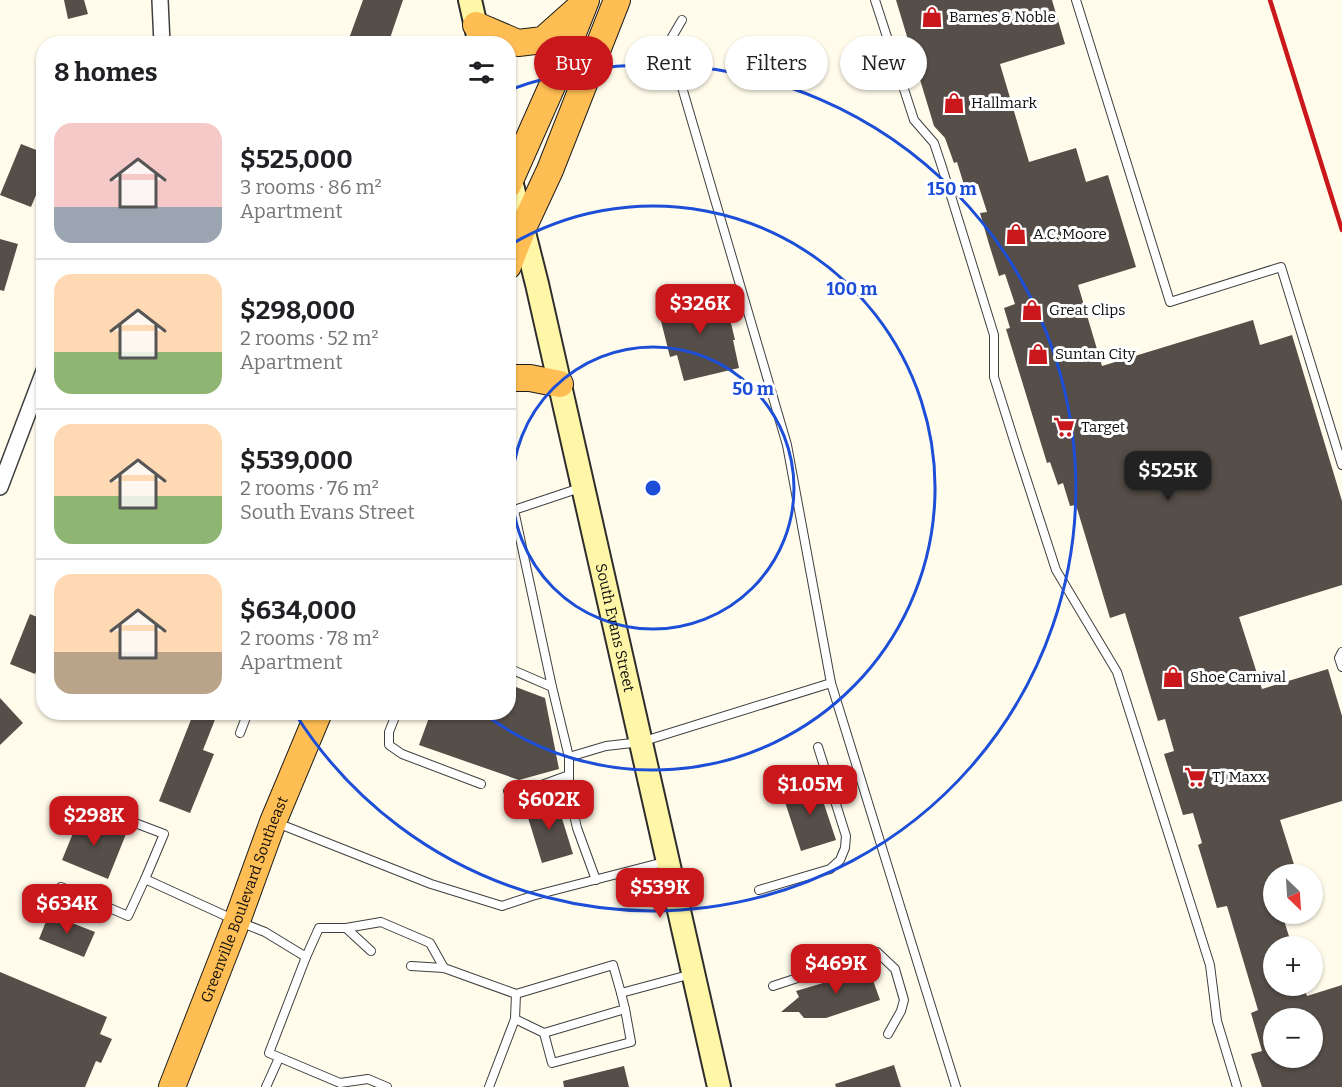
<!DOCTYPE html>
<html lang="en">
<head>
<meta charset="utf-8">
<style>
	:root { --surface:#fff; --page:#f6f6f6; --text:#202124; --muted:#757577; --line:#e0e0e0; --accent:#c9171b }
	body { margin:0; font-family:Bitter,serif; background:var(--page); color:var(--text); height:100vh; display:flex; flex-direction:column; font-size:22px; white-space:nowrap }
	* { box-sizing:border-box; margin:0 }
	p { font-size:20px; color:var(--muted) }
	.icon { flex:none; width:33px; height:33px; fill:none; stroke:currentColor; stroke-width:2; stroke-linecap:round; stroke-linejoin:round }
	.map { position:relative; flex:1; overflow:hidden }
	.details { position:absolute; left:36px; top:36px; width:480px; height:684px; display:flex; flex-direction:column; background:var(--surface); border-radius:24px; box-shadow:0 2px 4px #0004 }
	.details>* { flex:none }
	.hud { position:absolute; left:534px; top:36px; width:570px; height:54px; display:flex; gap:12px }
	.needle { width:39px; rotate:155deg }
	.buttons { position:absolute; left:1263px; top:864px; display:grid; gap:12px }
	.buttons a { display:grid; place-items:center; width:60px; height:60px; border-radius:50%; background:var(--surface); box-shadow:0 2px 4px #0004; font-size:30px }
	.price { position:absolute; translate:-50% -51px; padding:0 14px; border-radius:12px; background:var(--accent); color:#fff; font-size:20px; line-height:39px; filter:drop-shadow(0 2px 3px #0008) }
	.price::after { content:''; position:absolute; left:50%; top:36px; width:18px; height:14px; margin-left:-9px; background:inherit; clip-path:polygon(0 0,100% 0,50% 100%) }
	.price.on { background:#222; color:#fff }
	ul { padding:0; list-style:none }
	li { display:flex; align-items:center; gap:18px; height:150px; padding:0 18px }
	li+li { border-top:2px solid var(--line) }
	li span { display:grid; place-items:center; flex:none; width:168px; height:120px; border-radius:18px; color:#555 }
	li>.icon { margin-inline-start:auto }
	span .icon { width:72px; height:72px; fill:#fffc; stroke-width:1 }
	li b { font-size:26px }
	h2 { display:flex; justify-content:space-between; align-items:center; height:72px; padding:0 18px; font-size:26px }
	.tag { padding:0 21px; border-radius:27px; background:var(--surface); box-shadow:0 2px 4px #0004; font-size:21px; line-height:54px }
	.tag.on { background:var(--accent); color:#fff }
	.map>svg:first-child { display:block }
	.building { fill:#564e48; fill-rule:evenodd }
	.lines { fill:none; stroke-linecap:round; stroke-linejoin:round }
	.service-casing { stroke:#3f3f3f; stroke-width:10 }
	.minor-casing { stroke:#3f3f3f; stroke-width:18 }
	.secondary-casing { stroke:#2e2e2e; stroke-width:26 }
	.trunk-casing { stroke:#1d1d1d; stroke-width:28 }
	.service { stroke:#fff; stroke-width:8 }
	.minor { stroke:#fff; stroke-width:15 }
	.secondary { stroke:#fff7a7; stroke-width:22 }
	.trunk { stroke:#ffbe53; stroke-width:26 }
	.rail { stroke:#c9171b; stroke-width:4.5 }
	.ring { fill:none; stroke:#1d4ed8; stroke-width:3 }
	.labels { text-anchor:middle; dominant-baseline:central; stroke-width:6; stroke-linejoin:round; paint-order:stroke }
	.poi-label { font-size:15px; fill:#0c0c0c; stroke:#fff; text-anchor:start }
	.street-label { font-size:15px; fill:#0c0c0c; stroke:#fff }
	.centre { fill:#1d4ed8; stroke:#fff; stroke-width:3 }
	.ring-label { font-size:18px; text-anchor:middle; font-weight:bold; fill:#1d4ed8; stroke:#fff; stroke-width:6; stroke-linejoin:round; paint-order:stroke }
</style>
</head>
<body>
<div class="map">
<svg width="1342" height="1087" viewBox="0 0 1342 1087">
	<rect width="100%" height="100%" fill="#fffcec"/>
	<!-- building -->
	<g class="building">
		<polygon points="64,0 84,0 88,14 68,19"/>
		<polygon points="363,0 403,0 388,44 347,44"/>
		<path d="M896,0h156l13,44 -65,20 29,98 47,-14 10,34 22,-7 28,92 -58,18 24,81 151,-46 7,25 32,-10 50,166v84l-103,32 23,72 66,-20 14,47v85l-62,19 17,54h-23v40h8l10,32h-18v40h29l4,10 35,-11v102h-80l-11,-33 11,-3 -11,-38 7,-3 -31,-104 -10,2 -19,-63 4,-2 -9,-30 -10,2 -19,-61 10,-3 -9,-32 -7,2 -33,-108 -15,5 -34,-113 -6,1 -7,-23 -5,2 -8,-23 -3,1 -41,-134 4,-1 -6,-20 11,-4 -10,-30 -6,2 -10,-32 -9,-31 7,-1 -9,-28 -13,4 -8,-26 -3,1 -9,-25 -11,-12zM1274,1018h38v40h-38z"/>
		<polygon points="21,144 44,153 44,176 31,207 0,195"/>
		<polygon points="0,239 18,244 4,291 0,290"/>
		<polygon points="696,291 698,300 724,294 735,340 733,340 739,368 684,381 677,355 670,357 658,309 678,304 676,296"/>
		<polygon points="30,614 44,620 44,655 35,674 10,664"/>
		<polygon points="508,684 545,698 559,769 519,780 419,745 431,712 508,712"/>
		<polygon points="0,698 23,723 0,745"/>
		<polygon points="194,712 218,712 203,750 214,754 190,813 159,801"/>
		<polygon points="816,780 836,840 801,851 785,802 793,800 789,789"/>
		<polygon points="556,799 573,854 542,863 525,808"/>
		<polygon points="80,816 126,834 108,879 62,860"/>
		<polygon points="49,914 95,932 84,957 39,939"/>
		<polygon points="868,966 880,1000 826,1018 804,1018 799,1012 781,1012 799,997 796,991 823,983 822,980"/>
		<polygon points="0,972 107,1017 100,1034 112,1039 101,1063 96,1061 85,1087 0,1087"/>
		<polygon points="894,1065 901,1087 836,1087 835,1084"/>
		<polygon points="624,1066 629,1087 564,1087 563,1081"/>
	</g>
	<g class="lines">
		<defs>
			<g id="service">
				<polyline points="875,0 914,120 934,143 942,167 994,335 994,377 1017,450 1056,570 1117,672 1210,965 1217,1021 1237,1087"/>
				<polyline points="1076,0 1170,302 1281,267 1342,465"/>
				<polyline points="682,20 672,37 674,60 787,445 831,683 956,1087"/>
				<polyline points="1342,652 1339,658 1342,667"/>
				<polyline points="508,668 552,687"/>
				<polyline points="397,712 389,732 389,745 402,754 481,784"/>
				<polyline points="240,733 248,712"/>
				<polyline points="569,757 552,687 514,510 580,488"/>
				<polyline points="508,791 539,786 569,775"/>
				<polyline points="114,815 164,834 145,879"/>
				<polyline points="277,823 431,884 502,906 532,896 664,862"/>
				<polyline points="596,880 577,828 569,793 569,757 606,746 641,742 831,683"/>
				<polyline points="61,887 128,916 145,879 237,921 265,932 306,957 269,1053 340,1083 368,1079 387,1087"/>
				<polyline points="759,890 830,869 840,860 845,848 846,836 818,747"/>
				<polyline points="346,928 381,922 430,943 444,968"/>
				<polyline points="306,957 319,928 346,928 371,951"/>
				<polyline points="411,966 444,968 516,994 515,1019 489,1087"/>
				<polyline points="773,986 877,952 895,969 904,1000 901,1011 888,1034"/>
				<polyline points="516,994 613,965 621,993"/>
				<polyline points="515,1019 544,1033 625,1009 621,993 692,974"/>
				<polyline points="544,1033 552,1063 631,1042 625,1009"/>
				<polyline points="266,1087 279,1058"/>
			</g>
			<g id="minor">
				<polyline points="160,0 162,44"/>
				<polyline points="0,487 44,371"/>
			</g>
			<g id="secondary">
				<polyline points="470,0 480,44"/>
				<path id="s1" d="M508,169l29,115 182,803"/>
			</g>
			<g id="trunk">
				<polyline points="476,25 518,43 543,40 580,7"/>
				<polyline points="508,185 552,86 586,0"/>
				<polyline points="508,266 523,228 550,170 617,0"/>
				<polyline points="508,378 530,378 560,384"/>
				<path id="s2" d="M172,1087l65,-166 36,-99 46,-110"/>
			</g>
		</defs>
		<!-- service casing -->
		<use href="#service" class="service-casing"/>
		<!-- minor casing -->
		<use href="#minor" class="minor-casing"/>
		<!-- secondary casing -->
		<use href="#secondary" class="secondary-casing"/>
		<!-- trunk casing -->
		<use href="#trunk" class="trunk-casing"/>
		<!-- service -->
		<use href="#service" class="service"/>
		<!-- minor -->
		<use href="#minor" class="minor"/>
		<!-- secondary -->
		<use href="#secondary" class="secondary"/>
		<!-- trunk -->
		<use href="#trunk" class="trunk"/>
		<!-- rail -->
		<polyline class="rail" points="1270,0 1342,230"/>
	</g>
	<!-- distance rings -->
	<g class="ring">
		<circle cx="653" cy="488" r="141"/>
		<path d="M510 245A282 282 0 1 1 483 713"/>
		<path d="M512 89A423 423 0 1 1 296 715"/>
	</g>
	<!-- icons -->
	<defs>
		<symbol id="shop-bare" viewBox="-9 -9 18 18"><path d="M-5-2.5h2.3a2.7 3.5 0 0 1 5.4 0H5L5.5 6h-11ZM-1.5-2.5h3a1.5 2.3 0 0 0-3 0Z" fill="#c9171b" stroke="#fff" stroke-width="2.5" paint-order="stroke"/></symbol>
		<symbol id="supermarket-bare" viewBox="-9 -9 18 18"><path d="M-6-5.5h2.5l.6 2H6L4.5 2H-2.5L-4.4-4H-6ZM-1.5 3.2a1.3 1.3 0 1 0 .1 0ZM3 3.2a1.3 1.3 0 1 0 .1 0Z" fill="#c9171b" stroke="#fff" stroke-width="2.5" paint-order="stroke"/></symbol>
	</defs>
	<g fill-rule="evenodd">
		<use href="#shop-bare" x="917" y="2" width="30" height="30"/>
		<use href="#shop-bare" x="939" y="88" width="30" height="30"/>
		<use href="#shop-bare" x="1001" y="219" width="30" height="30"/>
		<use href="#shop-bare" x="1017" y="295" width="30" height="30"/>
		<use href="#shop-bare" x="1023" y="339" width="30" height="30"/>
		<use href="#supermarket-bare" x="1049" y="412" width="30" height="30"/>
		<use href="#shop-bare" x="1158" y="662" width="30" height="30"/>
		<use href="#supermarket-bare" x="1180" y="762" width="30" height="30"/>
	</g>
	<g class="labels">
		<!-- poi labels -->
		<g class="poi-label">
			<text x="949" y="17">Barnes &amp; Noble</text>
			<text x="971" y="103">Hallmark</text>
			<text x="1033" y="234">A.C. Moore</text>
			<text x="1049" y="310">Great Clips</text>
			<text x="1055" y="354">Suntan City</text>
			<text x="1081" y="427">Target</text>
			<text x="1190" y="677">Shoe Carnival</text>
			<text x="1212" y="777">TJ Maxx</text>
		</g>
		<!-- street labels -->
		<g class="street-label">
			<text stroke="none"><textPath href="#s1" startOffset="471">South Evans Street</textPath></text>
			<text stroke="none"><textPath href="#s2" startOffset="201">Greenville Boulevard Southeast</textPath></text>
		</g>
	</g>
	<circle cx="653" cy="488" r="9" class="centre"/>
	<g class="ring-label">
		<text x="952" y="195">150 m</text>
		<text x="852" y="295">100 m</text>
		<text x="753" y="395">50 m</text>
	</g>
</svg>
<div class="buttons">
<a><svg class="needle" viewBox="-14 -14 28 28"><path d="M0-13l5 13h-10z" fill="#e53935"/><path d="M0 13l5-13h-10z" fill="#757577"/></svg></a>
<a>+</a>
<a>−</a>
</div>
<b class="price" style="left:700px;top:335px">$326K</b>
<b class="price on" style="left:1168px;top:502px">$525K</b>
<b class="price" style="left:810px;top:816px">$1.05M</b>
<b class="price" style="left:549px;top:831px">$602K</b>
<b class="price" style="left:94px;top:847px">$298K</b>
<b class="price" style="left:660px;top:919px">$539K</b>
<b class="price" style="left:67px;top:935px">$634K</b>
<b class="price" style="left:836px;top:995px">$469K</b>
<div class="hud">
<a class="tag on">Buy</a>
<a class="tag">Rent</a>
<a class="tag">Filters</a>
<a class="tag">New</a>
</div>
<section class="details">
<h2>8 homes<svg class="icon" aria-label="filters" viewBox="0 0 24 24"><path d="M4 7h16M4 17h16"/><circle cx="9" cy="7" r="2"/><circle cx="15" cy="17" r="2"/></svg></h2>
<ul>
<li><span style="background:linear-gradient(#f6c9c9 70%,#9aa5b1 0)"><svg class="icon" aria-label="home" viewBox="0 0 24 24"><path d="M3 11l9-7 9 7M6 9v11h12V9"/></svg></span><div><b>$525,000</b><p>3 rooms · 86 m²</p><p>Apartment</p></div></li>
<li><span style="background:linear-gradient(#ffd9b3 65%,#8fb573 0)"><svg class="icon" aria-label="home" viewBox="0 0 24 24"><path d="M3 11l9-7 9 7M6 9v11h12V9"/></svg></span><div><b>$298,000</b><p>2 rooms · 52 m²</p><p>Apartment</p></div></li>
<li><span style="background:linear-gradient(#ffd9b3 60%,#8fb573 0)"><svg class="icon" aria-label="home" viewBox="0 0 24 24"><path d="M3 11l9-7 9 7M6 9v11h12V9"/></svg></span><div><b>$539,000</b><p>2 rooms · 76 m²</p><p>South Evans Street</p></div></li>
<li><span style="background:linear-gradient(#ffd9b3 65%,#b9a48a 0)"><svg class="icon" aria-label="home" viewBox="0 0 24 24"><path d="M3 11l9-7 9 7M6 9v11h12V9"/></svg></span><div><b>$634,000</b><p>2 rooms · 78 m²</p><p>Apartment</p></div></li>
</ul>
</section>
</div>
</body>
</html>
